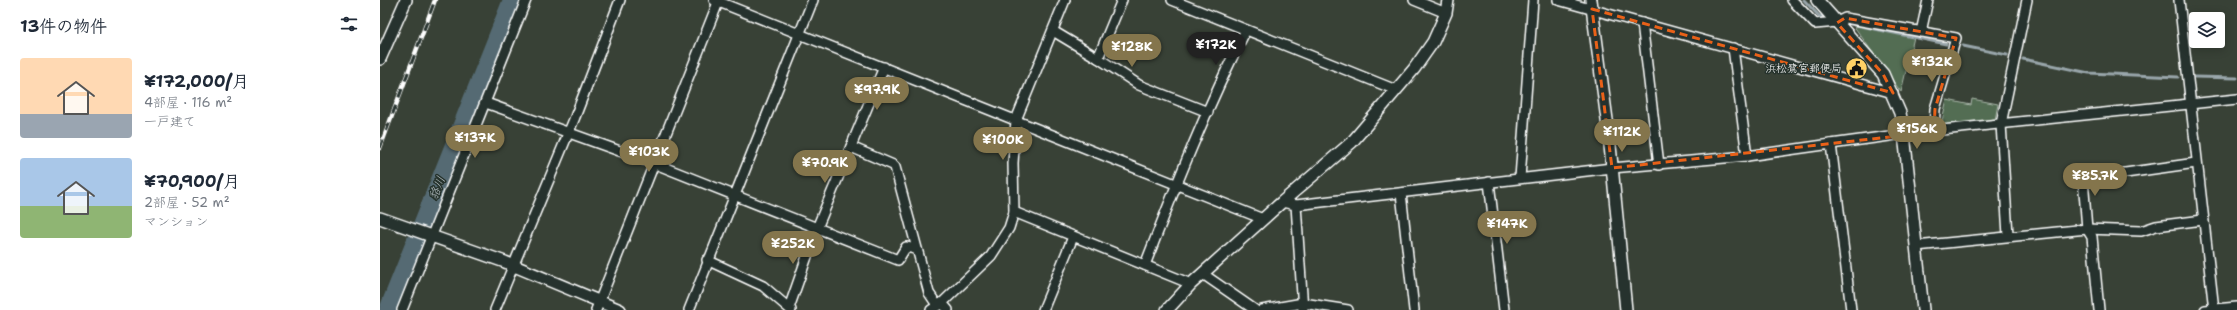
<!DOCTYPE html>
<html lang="ja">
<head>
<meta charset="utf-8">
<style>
	:root { --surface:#fff; --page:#f6f6f7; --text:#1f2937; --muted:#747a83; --accent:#84754c }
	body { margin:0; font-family:"Shantell Sans","Klee One",sans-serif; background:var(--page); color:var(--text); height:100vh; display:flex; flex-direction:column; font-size:15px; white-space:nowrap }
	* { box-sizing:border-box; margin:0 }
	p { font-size:13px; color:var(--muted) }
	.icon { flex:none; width:22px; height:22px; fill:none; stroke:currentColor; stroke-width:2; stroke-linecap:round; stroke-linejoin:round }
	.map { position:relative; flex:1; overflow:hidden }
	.drawer { display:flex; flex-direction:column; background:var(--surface); width:380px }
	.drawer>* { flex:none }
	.controls { position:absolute; left:1809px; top:12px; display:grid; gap:8px }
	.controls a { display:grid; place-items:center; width:36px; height:36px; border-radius:4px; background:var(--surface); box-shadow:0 2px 10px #0003; font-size:20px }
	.price { position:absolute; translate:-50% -34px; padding:0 9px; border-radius:14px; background:var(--accent); color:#fff; font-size:13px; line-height:26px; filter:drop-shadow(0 1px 2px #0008) }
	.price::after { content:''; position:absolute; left:50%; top:24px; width:12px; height:9px; margin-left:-6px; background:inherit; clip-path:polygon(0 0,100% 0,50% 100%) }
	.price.selected { background:#222; color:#fff }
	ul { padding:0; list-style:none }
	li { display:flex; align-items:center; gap:12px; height:100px; padding:0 20px }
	li span { display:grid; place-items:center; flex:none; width:112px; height:80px; border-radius:4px; color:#555 }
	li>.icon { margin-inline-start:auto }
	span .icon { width:48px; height:48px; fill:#fffc; stroke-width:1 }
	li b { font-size:17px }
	h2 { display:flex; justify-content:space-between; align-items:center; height:48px; padding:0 20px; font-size:17px }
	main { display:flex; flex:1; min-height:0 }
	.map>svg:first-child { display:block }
	.green { fill:#536d53; stroke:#a9b6a9 }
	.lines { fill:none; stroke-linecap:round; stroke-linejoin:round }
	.stream { stroke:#99a6ab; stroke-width:3 }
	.river { stroke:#556b73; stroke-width:18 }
	.minor-casing { stroke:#fff; stroke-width:12 }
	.tertiary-casing { stroke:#fff; stroke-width:14 }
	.minor { stroke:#26332d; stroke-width:9 }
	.tertiary { stroke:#26332d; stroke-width:11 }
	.rail-casing { stroke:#fff; stroke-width:4.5 }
	.rail { stroke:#26332d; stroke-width:3; stroke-dasharray:9; stroke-linecap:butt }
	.marked { fill:none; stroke:#e96118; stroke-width:3; stroke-dasharray:8 5; stroke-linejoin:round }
	.labels { text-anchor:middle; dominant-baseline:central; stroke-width:3; stroke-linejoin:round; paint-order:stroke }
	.poi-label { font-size:11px; fill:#fff; stroke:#26332d; text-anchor:end }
	.water-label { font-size:12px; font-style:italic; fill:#b2bcc0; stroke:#26332d }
</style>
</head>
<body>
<main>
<section class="drawer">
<h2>13件の物件<svg class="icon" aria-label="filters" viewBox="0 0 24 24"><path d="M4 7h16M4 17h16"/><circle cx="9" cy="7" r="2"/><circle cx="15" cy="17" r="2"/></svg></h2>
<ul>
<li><span style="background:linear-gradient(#ffd9b3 70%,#9aa5b1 0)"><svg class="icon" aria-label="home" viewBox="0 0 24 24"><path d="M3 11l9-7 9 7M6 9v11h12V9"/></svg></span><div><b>¥172,000/月</b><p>4部屋 · 116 m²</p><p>一戸建て</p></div></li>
<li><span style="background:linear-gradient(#a9c7e8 60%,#8fb573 0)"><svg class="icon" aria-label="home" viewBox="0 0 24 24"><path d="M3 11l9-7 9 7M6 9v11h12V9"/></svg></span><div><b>¥70,900/月</b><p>2部屋 · 52 m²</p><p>マンション</p></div></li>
</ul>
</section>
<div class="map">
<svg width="1857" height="310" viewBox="0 0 1857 310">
	<rect width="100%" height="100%" fill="#384136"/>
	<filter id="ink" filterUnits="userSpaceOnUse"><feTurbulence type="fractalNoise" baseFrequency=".025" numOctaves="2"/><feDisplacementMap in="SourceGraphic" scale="8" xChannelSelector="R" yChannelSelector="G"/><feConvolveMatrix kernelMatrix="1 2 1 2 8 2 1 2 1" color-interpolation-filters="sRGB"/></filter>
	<g filter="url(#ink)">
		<!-- green -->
		<g class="green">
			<polygon points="1473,25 1534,37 1521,92"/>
			<polygon points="1592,99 1618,104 1615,120 1561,125 1567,100 1591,105"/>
		</g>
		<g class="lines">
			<!-- stream -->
			<g class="stream">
				<polyline points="1424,0 1439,16 1447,18"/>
				<polyline points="1462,22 1566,44"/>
				<polyline points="1583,46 1627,55"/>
				<polyline points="1643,59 1709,73 1798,77"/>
				<polyline points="1815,77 1857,78"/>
			</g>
			<!-- river -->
			<polyline class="river" points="8,310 132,0"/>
			<defs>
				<g id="minor">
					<polyline points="334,0 883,219"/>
					<polyline points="792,0 1016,90"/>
					<polyline points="1034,0 1066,13"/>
					<polyline points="1178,0 1513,93"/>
					<polyline points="1412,0 1435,24 1457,22 1465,18 1576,38 1555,109 1554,132"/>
					<polyline points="1799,0 1834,310"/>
					<polyline points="1262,23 1279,165"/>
					<polyline points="673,31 718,58 759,85 828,112"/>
					<polyline points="1541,32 1548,0"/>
					<polyline points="1353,48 1367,156"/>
					<polyline points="718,58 742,0"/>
					<polyline points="106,103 273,163 518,260 526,247 536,249"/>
					<polyline points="1451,144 1524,134 1857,99"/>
					<polyline points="471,147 513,165 515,167 549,293 557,305"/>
					<polyline points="1140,178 1153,0"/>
					<polyline points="1109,182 1124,310"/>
					<polyline points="1021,193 1034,310"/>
					<polyline points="902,202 916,205 1232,168 1367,156 1451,144 1471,310"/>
					<polyline points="916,205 923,310"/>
					<polyline points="634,212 811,284"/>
					<polyline points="1628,235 1621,124 1647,0"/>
					<polyline points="1536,246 1707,229 1761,231 1776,226 1823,220"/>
					<polyline points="327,260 383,286 411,310"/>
					<path d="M765,265c31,-80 62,-159 101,-235"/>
					<polyline points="823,274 875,310"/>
					<polyline points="562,303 568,310"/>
					<polyline points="409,308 437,228 504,67"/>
					<polyline points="22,310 146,0"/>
					<polyline points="115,310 195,117 240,0"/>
					<polyline points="216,310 339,0"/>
					<polyline points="309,310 433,0"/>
					<polyline points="551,310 562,303 611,256 629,228 634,212 633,163 636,120 685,0"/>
					<polyline points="663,310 693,237"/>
					<polyline points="882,310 923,303 968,310"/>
					<polyline points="1719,310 1712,237 1707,229 1703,179 1816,163"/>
					<polyline points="1825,310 1857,307"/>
				</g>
				<g id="tertiary">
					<polyline points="1211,0 1229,135 1246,310"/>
					<polyline points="1437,0 1503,74 1520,113 1524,134 1543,310"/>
					<polyline points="0,59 26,0"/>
					<polyline points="0,218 125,262 240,310"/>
					<polyline points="787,310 811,284 902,202 972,142 1034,69 1053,42 1066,13 1068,0"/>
				</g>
			</defs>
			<!-- minor casing -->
			<use href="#minor" class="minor-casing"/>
			<!-- tertiary casing -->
			<use href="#tertiary" class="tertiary-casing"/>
			<!-- minor -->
			<use href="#minor" class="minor"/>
			<!-- tertiary -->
			<use href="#tertiary" class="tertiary"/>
			<defs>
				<polyline id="rail" points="0,148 55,0"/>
			</defs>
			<!-- rail casing -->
			<use href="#rail" class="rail-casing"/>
			<!-- rail -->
			<use href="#rail" class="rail"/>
		</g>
	</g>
	<!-- marked area -->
	<path class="marked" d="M1212,9l301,84 -10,-19 -46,-51 8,-5 111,20 -21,71 -1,23 -322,36z"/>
	<!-- icons -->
	<defs>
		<symbol id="civic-disc" viewBox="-11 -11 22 22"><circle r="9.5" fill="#ffd166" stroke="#26332d"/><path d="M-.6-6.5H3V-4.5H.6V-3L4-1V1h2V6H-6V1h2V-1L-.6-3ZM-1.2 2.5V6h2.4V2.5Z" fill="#111"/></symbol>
	</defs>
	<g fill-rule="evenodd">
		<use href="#civic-disc" x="1464" y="56" width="25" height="25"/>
	</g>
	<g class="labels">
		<!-- poi labels -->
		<g class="poi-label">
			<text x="1462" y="68">浜松鷺宮郵便局</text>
		</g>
		<!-- water labels -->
		<g class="water-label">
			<text transform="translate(57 188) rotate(-68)">貉川</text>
		</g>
	</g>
</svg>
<div class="controls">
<a><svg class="icon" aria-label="layers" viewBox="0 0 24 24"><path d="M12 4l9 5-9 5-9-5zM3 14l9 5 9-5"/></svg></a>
</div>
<b class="price selected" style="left:836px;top:66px">¥172K</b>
<b class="price" style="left:752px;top:68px">¥128K</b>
<b class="price" style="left:1552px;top:83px">¥132K</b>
<b class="price" style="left:497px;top:111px">¥97.9K</b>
<b class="price" style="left:1537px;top:150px">¥156K</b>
<b class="price" style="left:1242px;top:153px">¥112K</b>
<b class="price" style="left:95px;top:159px">¥137K</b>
<b class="price" style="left:623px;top:161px">¥100K</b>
<b class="price" style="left:269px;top:173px">¥103K</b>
<b class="price" style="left:445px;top:184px">¥70.9K</b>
<b class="price" style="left:1715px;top:197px">¥85.7K</b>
<b class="price" style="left:1127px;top:245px">¥147K</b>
<b class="price" style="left:413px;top:265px">¥252K</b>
</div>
</main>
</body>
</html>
